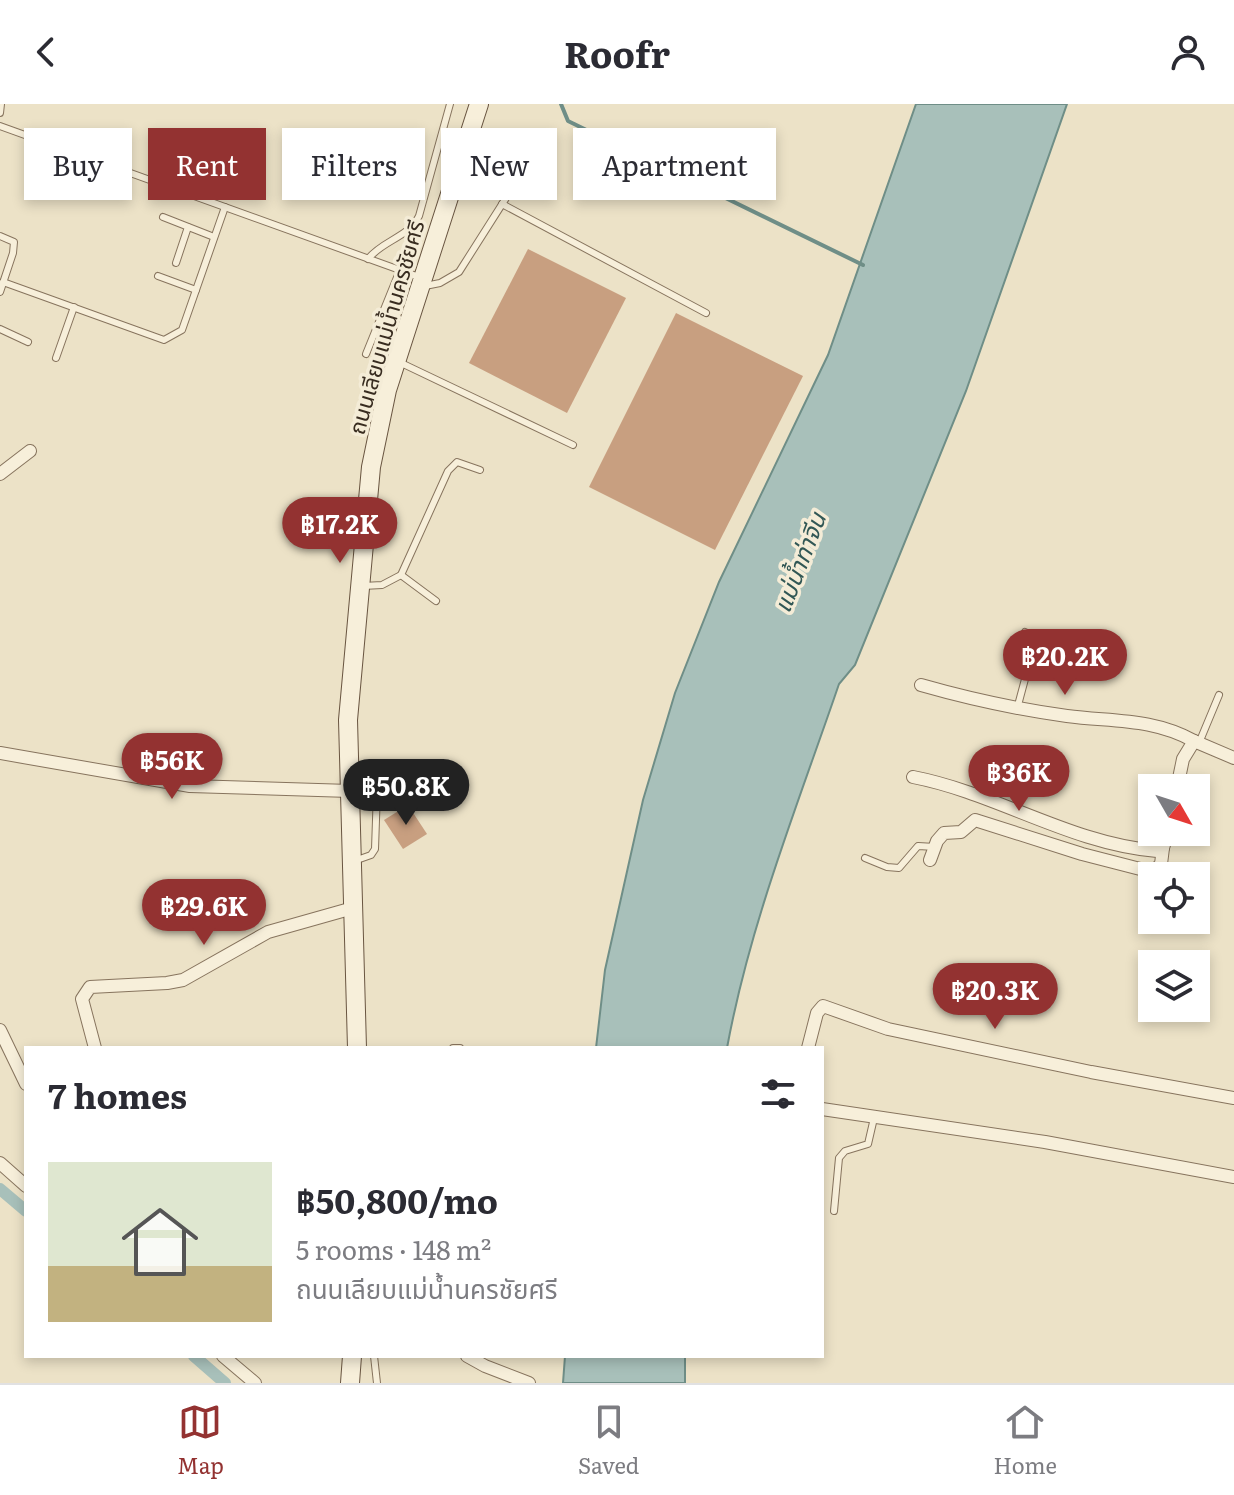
<!DOCTYPE html>
<html lang="en">
<head>
<meta charset="utf-8">
<style>
	:root { --surface:#fff; --page:#f2f2f3; --text:#2b2b33; --muted:#7c7c81; --line:#e1e1e2; --accent:#933231 }
	body { margin:0; font-family:Literata,"Noto Sans Thai",serif; background:var(--page); color:var(--text); height:100vh; display:flex; flex-direction:column; font-size:30px; white-space:nowrap }
	* { box-sizing:border-box; margin:0 }
	p { font-size:26px; color:var(--muted) }
	.icon { flex:none; width:44px; height:44px; fill:none; stroke:currentColor; stroke-width:2; stroke-linecap:round; stroke-linejoin:round }
	.map { position:relative; flex:1; overflow:hidden }
	.drawer { position:absolute; left:24px; top:942px; width:800px; height:312px; display:flex; flex-direction:column; background:var(--surface); border-radius:0px; box-shadow:0 4px 12px #0003 }
	.drawer>* { flex:none }
	.top-card { position:absolute; left:24px; top:24px; width:800px; height:72px; display:flex; gap:16px }
	.needle { width:52px; rotate:129deg }
	.buttons { position:absolute; left:1138px; top:670px; display:grid; gap:16px }
	.buttons a { display:grid; place-items:center; width:72px; height:72px; border-radius:0px; background:var(--surface); box-shadow:0 4px 12px #0003; font-size:40px }
	.price { position:absolute; translate:-50% -68px; padding:0 18px; border-radius:28px; background:var(--accent); color:#fff; font-size:26px; line-height:52px; filter:drop-shadow(0 2px 4px #0008) }
	.price::after { content:''; position:absolute; left:50%; top:48px; width:24px; height:18px; margin-left:-12px; background:inherit; clip-path:polygon(0 0,100% 0,50% 100%) }
	.price.selected { background:#222; color:#fff }
	ul { padding:0; list-style:none }
	li { display:flex; align-items:center; gap:24px; height:200px; padding:0 24px }
	li+li { border-top:2px solid var(--line) }
	li span { display:grid; place-items:center; flex:none; width:224px; height:160px; border-radius:0px; color:#555 }
	li>.icon { margin-inline-start:auto }
	span .icon { width:96px; height:96px; fill:#fffc; stroke-width:1 }
	li b { font-size:34px }
	h2 { display:flex; justify-content:space-between; align-items:center; height:96px; padding:0 24px; font-size:34px }
	.chip { padding:0 28px; border-radius:0px; background:var(--surface); box-shadow:0 4px 12px #0003; font-size:28px; line-height:72px }
	.chip.selected { background:var(--accent); color:#fff }
	header { display:flex; justify-content:space-between; align-items:center; height:104px; padding:0 24px; background:var(--surface); font-size:36px; font-weight:700 }
	.dock { display:flex; justify-content:space-around; align-items:center; height:112px; border-top:2px solid var(--line); background:var(--surface); font-size:22px; color:var(--muted) }
	.dock a { display:grid; justify-items:center; gap:4px }
	.dock .selected { color:var(--accent) }
	.map>svg:first-child { display:block }
	.water { fill:#a8c0ba; stroke:#6f8e87; stroke-width:2 }
	.lines { fill:none; stroke-linecap:round; stroke-linejoin:round }
	.stream { stroke:#6f8e87; stroke-width:4 }
	.canal { stroke:#a8c0ba; stroke-width:12 }
	.building { fill:#c89f80 }
	.lane-casing { stroke:#87745e; stroke-width:8 }
	.street-casing { stroke:#87745e; stroke-width:14 }
	.secondary-casing { stroke:#695541; stroke-width:20 }
	.lane { stroke:#f7efda; stroke-width:6 }
	.street { stroke:#f7efda; stroke-width:12 }
	.secondary { stroke:#f7efda; stroke-width:18 }
	.labels { text-anchor:middle; dominant-baseline:central; stroke-width:7; stroke-linejoin:round; paint-order:stroke }
	.street-label { font-size:22px; fill:#382c20; stroke:#f4ecd7 }
	.water-label { font-size:24px; font-style:italic; fill:#315755; stroke:#f4ecd7 }
</style>
</head>
<body>
<header><svg class="icon" aria-label="back" viewBox="0 0 24 24"><path d="M15 5l-7 7 7 7"/></svg>Roofr<svg class="icon" aria-label="person" viewBox="0 0 24 24"><circle cx="12" cy="8" r="4"/><path d="M4 21q1-7 8-7t8 7"/></svg></header>
<div class="map">
<svg width="1234" height="1279" viewBox="0 0 1234 1279">
	<rect width="100%" height="100%" fill="#ece2c7"/>
	<!-- water -->
	<g class="water">
		<path d="M916,0h151l-101,287 -111,274 -16,19c-41,120 -89,239 -112,364h-131l9,-78 38,-170 32,-107 44,-111 109,-227z"/>
		<polygon points="565,1252 685,1252 685,1279 563,1279"/>
	</g>
	<g class="lines">
		<!-- stream -->
		<polyline class="stream" points="561,0 568,17 863,161"/>
		<!-- canal -->
		<g class="canal">
			<polyline points="0,1085 26,1107"/>
			<polyline points="194,1252 225,1279"/>
		</g>
	</g>
	<!-- building -->
	<g class="building">
		<polygon points="528,145 626,194 567,309 469,259"/>
		<polygon points="676,209 803,272 715,446 589,383"/>
		<polygon points="408,701 427,730 403,745 384,716"/>
	</g>
	<g class="lines">
		<defs>
			<g id="lane">
				<polyline points="0,9 1,0"/>
				<polyline points="0,22 422,174"/>
				<polyline points="502,100 706,209"/>
				<polyline points="163,113 214,133"/>
				<polyline points="0,132 14,138 13,149 0,188"/>
				<path d="M368,155c15,-19 40,-21 51,-43l31,-112"/>
				<polyline points="176,159 188,123"/>
				<polyline points="158,172 196,186"/>
				<polyline points="3,178 164,236 182,226 225,103"/>
				<polyline points="425,182 440,179 459,168 546,31"/>
				<polyline points="0,225 28,238"/>
				<polyline points="366,250 400,166"/>
				<polyline points="56,254 74,203"/>
				<polyline points="399,258 573,341"/>
				<polyline points="363,482 382,481 401,471"/>
				<polyline points="436,497 401,471 448,367 457,358 480,366"/>
				<polyline points="1017,605 1036,534 1025,528"/>
				<polyline points="1199,639 1219,591"/>
				<polyline points="353,680 374,680 377,686 375,745 371,751 354,757"/>
				<polyline points="865,754 887,763 899,764 918,742 935,743"/>
				<polyline points="453,944 460,944"/>
				<polyline points="834,1107 839,1054 845,1047 868,1040 874,1014"/>
				<polyline points="374,1252 377,1279"/>
			</g>
			<g id="street">
				<polyline points="0,370 30,347"/>
				<path d="M921,581c49,14 95,24 146,31 46,6 85,2 127,25"/>
				<polyline points="0,649 190,682 350,687"/>
				<path d="M913,673c83,16 158,67 244,74l6,-3 5,-16"/>
				<polyline points="1177,684 1183,655 1194,637 1234,654"/>
				<polyline points="930,756 937,737 944,729 961,728 975,716 1082,750 1148,767 1156,765 1161,760 1163,744"/>
				<polyline points="0,926 26,980"/>
				<polyline points="95,944 82,895 90,883 167,879 183,876 268,828 353,804"/>
				<polyline points="808,944 817,909 823,902 888,925 1091,968 1234,994"/>
				<polyline points="822,1005 1045,1038 1234,1073"/>
				<polyline points="0,1059 26,1082"/>
				<polyline points="223,1252 255,1279"/>
				<polyline points="467,1252 485,1262 529,1279"/>
			</g>
			<g id="secondary">
				<polyline points="357,944 348,616 371,363 387,286 479,0"/>
				<polyline points="350,1279 352,1252"/>
			</g>
		</defs>
		<!-- lane casing -->
		<use href="#lane" class="lane-casing"/>
		<!-- street casing -->
		<use href="#street" class="street-casing"/>
		<!-- secondary casing -->
		<use href="#secondary" class="secondary-casing"/>
		<!-- lane -->
		<use href="#lane" class="lane"/>
		<!-- street -->
		<use href="#street" class="street"/>
		<!-- secondary -->
		<use href="#secondary" class="secondary"/>
	</g>
	<g class="labels">
		<!-- street labels -->
		<g class="street-label">
			<text transform="translate(385 223) rotate(-74)">ถนนเลียบแม่น้ำนครชัยศรี</text>
		</g>
		<!-- water labels -->
		<g class="water-label">
			<text transform="translate(798 458) rotate(-69)">แม่น้ำท่าจีน</text>
		</g>
	</g>
</svg>
<div class="buttons">
<a><svg class="needle" viewBox="-14 -14 28 28"><path d="M0-13l5 13h-10z" fill="#e53935"/><path d="M0 13l5-13h-10z" fill="#7c7c81"/></svg></a>
<a><svg class="icon" aria-label="locate" viewBox="0 0 24 24"><circle cx="12" cy="12" r="6"/><path d="M12 2v4M12 18v4M2 12h4M18 12h4"/></svg></a>
<a><svg class="icon" aria-label="layers" viewBox="0 0 24 24"><path d="M12 4l9 5-9 5-9-5zM3 14l9 5 9-5"/></svg></a>
</div>
<b class="price" style="left:340px;top:461px">฿17.2K</b>
<b class="price" style="left:1065px;top:593px">฿20.2K</b>
<b class="price" style="left:172px;top:697px">฿56K</b>
<b class="price" style="left:1019px;top:709px">฿36K</b>
<b class="price selected" style="left:406px;top:723px">฿50.8K</b>
<b class="price" style="left:204px;top:843px">฿29.6K</b>
<b class="price" style="left:995px;top:927px">฿20.3K</b>
<div class="top-card">
<a class="chip">Buy</a>
<a class="chip selected">Rent</a>
<a class="chip">Filters</a>
<a class="chip">New</a>
<a class="chip">Apartment</a>
</div>
<section class="drawer">
<h2>7 homes<svg class="icon" aria-label="filters" viewBox="0 0 24 24"><path d="M4 7h16M4 17h16"/><circle cx="9" cy="7" r="2"/><circle cx="15" cy="17" r="2"/></svg></h2>
<ul>
<li><span style="background:linear-gradient(#dfe7d0 65%,#c2b280 0)"><svg class="icon" aria-label="home" viewBox="0 0 24 24"><path d="M3 11l9-7 9 7M6 9v11h12V9"/></svg></span><div><b>฿50,800/mo</b><p>5 rooms · 148 m²</p><p>ถนนเลียบแม่น้ำนครชัยศรี</p></div></li>
</ul>
</section>
</div>
<nav class="dock">
<a class="selected"><svg class="icon" aria-label="map" viewBox="0 0 24 24"><path d="M3 6l6-2 6 2 6-2v14l-6 2-6-2-6 2zM9 4v14M15 6v14"/></svg>Map</a>
<a><svg class="icon" aria-label="saved" viewBox="0 0 24 24"><path d="M7 4h10v16l-5-4-5 4z"/></svg>Saved</a>
<a><svg class="icon" aria-label="home" viewBox="0 0 24 24"><path d="M3 11l9-7 9 7M6 9v11h12V9"/></svg>Home</a>
</nav>
</body>
</html>
